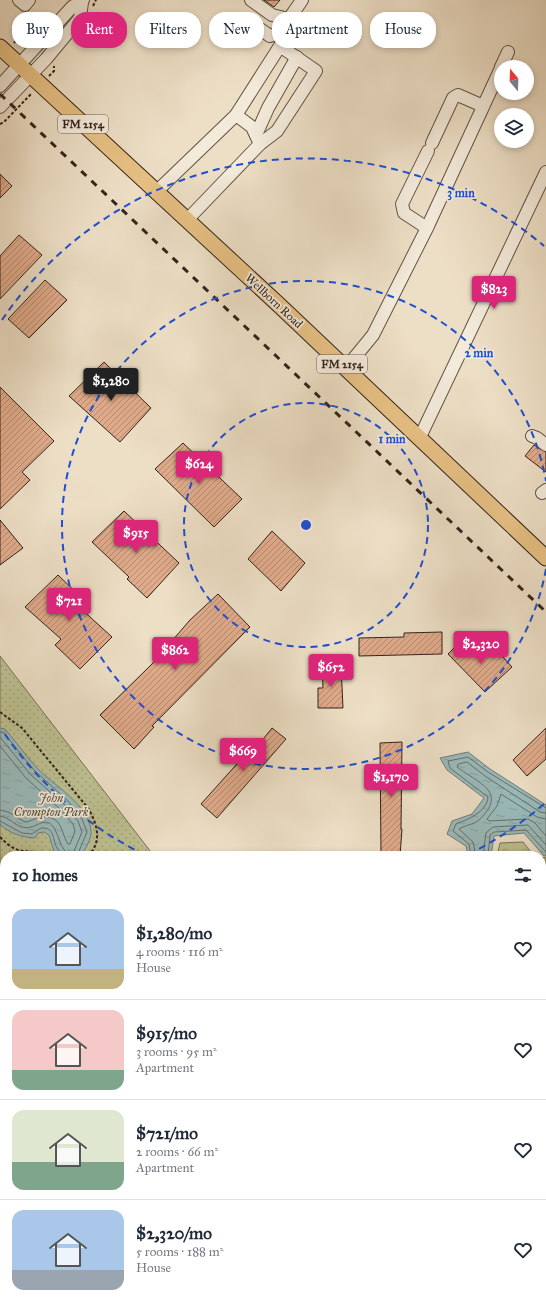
<!DOCTYPE html>
<html lang="en">
<head>
<meta charset="utf-8">
<style>
	:root { --surface:#fff; --page:#f6f6f7; --text:#1f2937; --muted:#747a83; --line:#e0e1e3; --accent:#db2777 }
	body { margin:0; font-family:"IM FELL Great Primer",serif; background:var(--page); color:var(--text); height:100vh; display:flex; flex-direction:column; font-size:15px; white-space:nowrap }
	* { box-sizing:border-box; margin:0 }
	p { font-size:13px; color:var(--muted) }
	.icon { flex:none; width:22px; height:22px; fill:none; stroke:currentColor; stroke-width:2; stroke-linecap:round; stroke-linejoin:round }
	.map { position:relative; flex:1; overflow:hidden }
	.panel { position:absolute; left:0px; top:851px; width:546px; height:456px; display:flex; flex-direction:column; background:var(--surface); border-radius:16px 16px 0 0; box-shadow:0 2px 6px #0003 }
	.panel>* { flex:none }
	.hud { position:absolute; left:12px; top:12px; width:522px; height:36px; display:flex; gap:8px }
	.needle { width:26px; rotate:341deg }
	.tools { position:absolute; left:494px; top:60px; display:grid; gap:8px }
	.tools a { display:grid; place-items:center; width:40px; height:40px; border-radius:50%; background:var(--surface); box-shadow:0 2px 6px #0003; font-size:20px }
	.price { position:absolute; translate:-50% -34px; padding:0 9px; border-radius:4px; background:var(--accent); color:#fff; font-size:13px; line-height:26px; filter:drop-shadow(0 1px 2px #0008) }
	.price::after { content:''; position:absolute; left:50%; top:24px; width:12px; height:9px; margin-left:-6px; background:inherit; clip-path:polygon(0 0,100% 0,50% 100%) }
	.price.selected { background:#222; color:#fff }
	ul { padding:0; list-style:none }
	li { display:flex; align-items:center; gap:12px; height:100px; padding:0 12px }
	li+li { border-top:1px solid var(--line) }
	li span { display:grid; place-items:center; flex:none; width:112px; height:80px; border-radius:12px; color:#555 }
	li>.icon { margin-inline-start:auto }
	span .icon { width:48px; height:48px; fill:#fffc; stroke-width:1 }
	li b { font-size:17px }
	h2 { display:flex; justify-content:space-between; align-items:center; height:48px; padding:0 12px; font-size:17px }
	.chip { padding:0 14px; border-radius:16px; background:var(--surface); box-shadow:0 2px 6px #0003; font-size:14px; line-height:36px }
	.chip.selected { background:var(--accent); color:#fff }
	.map>svg:first-child { display:block }
	.green { fill:url(#green-dots); stroke:#787256 }
	.forest { fill:url(#forest-crowns); stroke:#787256 }
	.water { fill:url(#water-ripples); stroke:#707e7b }
	.lines { fill:none; stroke-linecap:round; stroke-linejoin:round }
	.shore { stroke:#666f6b; stroke-width:1 }
	.building { fill:url(#building-hatch); stroke:#32231b }
	.minor-casing { stroke:#615246; stroke-width:14 }
	.major-casing { stroke:#32231b; stroke-width:17 }
	.path { stroke:#32231b; stroke-width:2; stroke-dasharray:3 2; stroke-linecap:butt }
	.minor { stroke:#f3eada; stroke-width:12 }
	.major { stroke:#e6c083; stroke-width:15 }
	.rail { stroke:#32231b; stroke-width:3; stroke-dasharray:7 7; stroke-linecap:butt }
	.ring { fill:none; stroke:#1d4ed8; stroke-width:2; stroke-dasharray:7 5 }
	.labels { text-anchor:middle; dominant-baseline:central; stroke-width:3.5; stroke-linejoin:round; paint-order:stroke }
	.shield { fill:#f3eada; stroke:#6c5f54; stroke-width:1 }
	.shield-label { font-size:11px; font-weight:bold; fill:#32231b }
	.street-label { font-size:12px; fill:#32231b; stroke:#f3eada }
	.park-label { font-size:12px; font-style:italic; fill:#554a38; stroke:#f3eada }
	.centre { fill:#1d4ed8; stroke:#f3eada; stroke-width:2 }
	.ring-label { font-size:12px; text-anchor:middle; font-weight:bold; fill:#1d4ed8; stroke:#f3eada; stroke-width:3.5; stroke-linejoin:round; paint-order:stroke }
</style>
</head>
<body>
<div class="map">
<svg width="546" height="1307" viewBox="0 0 546 1307">
	<defs>
		<pattern id="green-dots" width="8" height="8" patternUnits="userSpaceOnUse"><rect width="8" height="8" fill="#bdc091"/><path d="M2 2h.1M6 6h.1" fill="none" stroke="#a3a57c" stroke-width="1.8" stroke-linecap="round"/></pattern>
		<pattern id="forest-crowns" width="20" height="18" patternUnits="userSpaceOnUse"><rect width="20" height="18" fill="#bdc091"/><path d="M2 6a3 3 0 1 1 6 0M12 15a3 3 0 1 1 6 0" fill="none" stroke="#a3a57c"/></pattern>
		<pattern id="water-ripples" width="26" height="14" patternUnits="userSpaceOnUse"><rect width="26" height="14" fill="#9abbbb"/><path d="M2 4q2-2 4 0t4 0M15 11q2-2 4 0t4 0" fill="none" stroke="#85a0a0"/></pattern>
		<pattern id="building-hatch" width="6" height="6" patternUnits="userSpaceOnUse"><rect width="6" height="6" fill="#e0ab8b"/><path d="M-1 1l2-2M0 6l6-6M5 7l2-2" fill="none" stroke="#b68b71"/></pattern>
	</defs>
	<rect width="100%" height="100%" fill="#eddfc6"/>
	<filter id="stains"><feTurbulence type="fractalNoise" baseFrequency=".005" numOctaves="4"/><feColorMatrix values="0 0 0 0 .2 0 0 0 0 .09 0 0 0 0 .02 0 0 0 .5 -.17"/></filter>
	<radialGradient id="worn" r=".72"><stop offset=".6" stop-color="#630" stop-opacity="0"/><stop offset="1" stop-color="#630" stop-opacity=".3"/></radialGradient>
	<!-- green -->
	<polygon class="green" points="0,656 154,856 5,856 5,911 0,909"/>
	<!-- forest -->
	<g class="forest">
		<polygon points="523,842 534,856 497,856 500,843"/>
		<polygon points="546,857 546,972 541,967 541,858"/>
	</g>
	<!-- water -->
	<g class="water">
		<path d="M0,728l5,1c11,13 21,27 32,39 17,18 50,35 54,62 1,9 -6,19 -10,26h-22l-5,-5 -5,-16 -5,-3 -6,1 -3,5c-13,-1 -25,-4 -35,-14z"/>
		<polygon points="468,752 490,769 546,805 546,855 544,856 524,833 494,836 491,856 468,856 466,846 447,834 452,821 472,814 484,798 447,770 440,758"/>
	</g>
	<g class="lines">
		<!-- shore -->
		<g class="shore">
			<polyline points="0,732 4,733 34,770 69,802 82,819 87,832 77,856"/>
			<polyline points="0,737 30,774 65,805 78,821 82,832 72,856"/>
			<path d="M0,746l26,32 35,32 12,14 2,7 -5,13h-2c-8,-13 -5,-29 -28,-27 -5,1 -10,5 -15,5l-17,-10 -8,-2"/>
			<path d="M0,816c9,1 14,9 22,11 17,5 26,-22 38,15 2,6 6,8 6,14"/>
			<polyline points="546,819 537,817 501,794 497,806 487,819 489,821 528,819 535,823 546,836"/>
			<path d="M0,821l22,12 10,1 9,-6c14,-1 11,11 16,20 2,3 4,4 4,8"/>
			<path d="M471,856l-2,-12 -16,-13 3,-7c11,-4 31,-12 32,-27l-38,-29 -2,-7 20,-4 20,15 58,36"/>
			<path d="M476,856l-3,-14 -14,-13c6,-4 14,-4 20,-9 29,-28 1,-36 -22,-53l1,-3 9,-2 18,14 55,36 6,1"/>
			<polyline points="483,856 486,833 493,827 528,825 546,845"/>
			<polyline points="488,856 490,835 494,832 526,830 546,852"/>
		</g>
	</g>
	<!-- building -->
	<g class="building">
		<polygon points="264,0 280,0 274,7"/>
		<polygon points="0,174 12,186 0,198"/>
		<polygon points="19,235 42,255 0,299 0,256"/>
		<polygon points="45,280 67,300 29,338 8,319"/>
		<polygon points="104,362 151,408 120,442 69,396"/>
		<polygon points="0,387 54,441 22,472 30,480 0,509"/>
		<polygon points="183,443 242,499 214,527 155,469"/>
		<polygon points="534,445 546,452 546,472 525,456"/>
		<polygon points="124,511 179,563 147,598 127,579 129,577 92,542"/>
		<polygon points="0,520 23,548 0,565"/>
		<polygon points="272,531 305,563 281,591 248,559"/>
		<polygon points="58,575 84,600 78,606 112,637 80,669 55,645 61,639 25,607"/>
		<polygon points="218,594 250,627 152,726 154,727 134,749 100,715 152,664 190,620"/>
		<polygon points="442,632 442,654 359,656 359,638 404,637 404,633"/>
		<polygon points="463,639 481,657 493,646 512,667 485,692 448,654"/>
		<polygon points="341,665 343,708 318,708 318,688 323,688 322,666"/>
		<polygon points="272,728 286,739 217,818 201,804 244,756 241,754 255,739 260,743"/>
		<polygon points="546,728 546,759 527,776 513,760"/>
		<polygon points="402,742 401,829 402,829 400,856 381,856 380,743"/>
	</g>
	<g class="lines">
		<defs>
			<g id="minor">
				<polyline points="19,0 25,5 29,0"/>
				<polyline points="251,0 272,15 289,19"/>
				<polyline points="260,29 270,36 280,32 302,0"/>
				<polyline points="501,67 508,52"/>
				<polyline points="0,86 72,7 83,0"/>
				<polyline points="0,107 46,59 80,18 82,2"/>
				<polyline points="236,115 280,46 316,71 277,131 260,144"/>
				<polyline points="256,135 268,108 297,57"/>
				<polyline points="432,143 453,98 458,95 483,106"/>
				<polyline points="156,192 236,115 252,127 260,144 187,220"/>
				<polyline points="427,228 404,213 402,204 428,151"/>
				<polyline points="346,368 373,335 427,228 501,68"/>
				<polyline points="532,436 537,438 546,445"/>
				<polyline points="420,437 546,172"/>
				<polyline points="542,493 546,490"/>
				<polyline points="0,924 5,926"/>
				<polyline points="412,1302 416,1307"/>
				<polyline points="452,1302 456,1307"/>
				<polyline points="539,1302 542,1307"/>
			</g>
			<polyline id="major" points="0,47 279,305 546,558"/>
		</defs>
		<!-- minor casing -->
		<use href="#minor" class="minor-casing"/>
		<!-- major casing -->
		<use href="#major" class="major-casing"/>
		<!-- path -->
		<g class="path">
			<polyline points="93,6 96,0"/>
			<polyline points="14,43 18,38 27,40"/>
			<polyline points="49,76 54,71 54,66"/>
			<polyline points="0,124 4,122 32,93"/>
			<path d="M0,712l22,16 66,80c7,12 13,27 6,40 -1,3 -4,5 -6,8"/>
			<path d="M0,837c21,22 25,9 49,19"/>
			<polyline points="34,856 40,853"/>
			<polyline points="4,896 5,895"/>
			<polyline points="541,1062 546,1058"/>
		</g>
		<!-- minor -->
		<use href="#minor" class="minor"/>
		<!-- major -->
		<use href="#major" class="major"/>
		<!-- rail -->
		<polyline class="rail" points="0,94 546,612"/>
	</g>
	<!-- distance rings -->
	<g class="ring">
		<circle cx="306" cy="525" r="122"/>
		<path d="M546 569A244 244 0 1 1 546 481"/>
		<path d="M544 804A367 367 0 0 1 467 855M145 855A367 367 0 0 1 2 730M2 320A367 367 0 0 1 544 246"/>
	</g>
	<g class="labels">
		<!-- shield labels -->
		<g class="shield">
			<rect x="58" y="115" width="50" height="18" rx="3"/>
			<rect x="317" y="355" width="50" height="18" rx="3"/>
		</g>
		<g class="shield-label">
			<text x="83" y="124">FM 2154</text>
			<text x="342" y="364">FM 2154</text>
		</g>
		<!-- street labels -->
		<g class="street-label">
			<text transform="translate(274 301) rotate(43)">Wellborn Road</text>
		</g>
		<!-- park labels -->
		<g class="park-label">
			<text x="51" y="798">John<tspan x="51" dy="14">Crompton Park</tspan></text>
		</g>
	</g>
	<circle cx="306" cy="525" r="6" class="centre"/>
	<g class="ring-label">
		<text x="461" y="197">3 min</text>
		<text x="479" y="357">2 min</text>
		<text x="392" y="443">1 min</text>
	</g>
	<rect width="100%" height="100%" filter="url(#stains)"/>
	<rect width="100%" height="100%" fill="url(#worn)"/>
</svg>
<div class="tools">
<a><svg class="needle" viewBox="-14 -14 28 28"><path d="M0-13l5 13h-10z" fill="#e53935"/><path d="M0 13l5-13h-10z" fill="#747a83"/></svg></a>
<a><svg class="icon" aria-label="layers" viewBox="0 0 24 24"><path d="M12 4l9 5-9 5-9-5zM3 14l9 5 9-5"/></svg></a>
</div>
<b class="price" style="left:494px;top:310px">$823</b>
<b class="price selected" style="left:111px;top:402px">$1,280</b>
<b class="price" style="left:199px;top:485px">$624</b>
<b class="price" style="left:136px;top:554px">$915</b>
<b class="price" style="left:69px;top:622px">$721</b>
<b class="price" style="left:481px;top:665px">$2,320</b>
<b class="price" style="left:175px;top:671px">$862</b>
<b class="price" style="left:331px;top:688px">$652</b>
<b class="price" style="left:243px;top:772px">$669</b>
<b class="price" style="left:391px;top:798px">$1,170</b>
<div class="hud">
<a class="chip">Buy</a>
<a class="chip selected">Rent</a>
<a class="chip">Filters</a>
<a class="chip">New</a>
<a class="chip">Apartment</a>
<a class="chip">House</a>
</div>
<section class="panel">
<h2>10 homes<svg class="icon" aria-label="filters" viewBox="0 0 24 24"><path d="M4 7h16M4 17h16"/><circle cx="9" cy="7" r="2"/><circle cx="15" cy="17" r="2"/></svg></h2>
<ul>
<li><span style="background:linear-gradient(#a9c7e8 75%,#c2b280 0)"><svg class="icon" aria-label="home" viewBox="0 0 24 24"><path d="M3 11l9-7 9 7M6 9v11h12V9"/></svg></span><div><b>$1,280/mo</b><p>4 rooms · 116 m²</p><p>House</p></div><svg class="icon" aria-label="heart" viewBox="0 0 24 24"><path d="M12 20l-8-8c-3-5 5-10 8-4 3-6 11-1 8 4z"/></svg></li>
<li><span style="background:linear-gradient(#f6c9c9 75%,#7fa58c 0)"><svg class="icon" aria-label="home" viewBox="0 0 24 24"><path d="M3 11l9-7 9 7M6 9v11h12V9"/></svg></span><div><b>$915/mo</b><p>3 rooms · 95 m²</p><p>Apartment</p></div><svg class="icon" aria-label="heart" viewBox="0 0 24 24"><path d="M12 20l-8-8c-3-5 5-10 8-4 3-6 11-1 8 4z"/></svg></li>
<li><span style="background:linear-gradient(#dfe7d0 65%,#7fa58c 0)"><svg class="icon" aria-label="home" viewBox="0 0 24 24"><path d="M3 11l9-7 9 7M6 9v11h12V9"/></svg></span><div><b>$721/mo</b><p>2 rooms · 66 m²</p><p>Apartment</p></div><svg class="icon" aria-label="heart" viewBox="0 0 24 24"><path d="M12 20l-8-8c-3-5 5-10 8-4 3-6 11-1 8 4z"/></svg></li>
<li><span style="background:linear-gradient(#a9c7e8 75%,#9aa5b1 0)"><svg class="icon" aria-label="home" viewBox="0 0 24 24"><path d="M3 11l9-7 9 7M6 9v11h12V9"/></svg></span><div><b>$2,320/mo</b><p>5 rooms · 188 m²</p><p>House</p></div><svg class="icon" aria-label="heart" viewBox="0 0 24 24"><path d="M12 20l-8-8c-3-5 5-10 8-4 3-6 11-1 8 4z"/></svg></li>
</ul>
</section>
</div>
</body>
</html>
